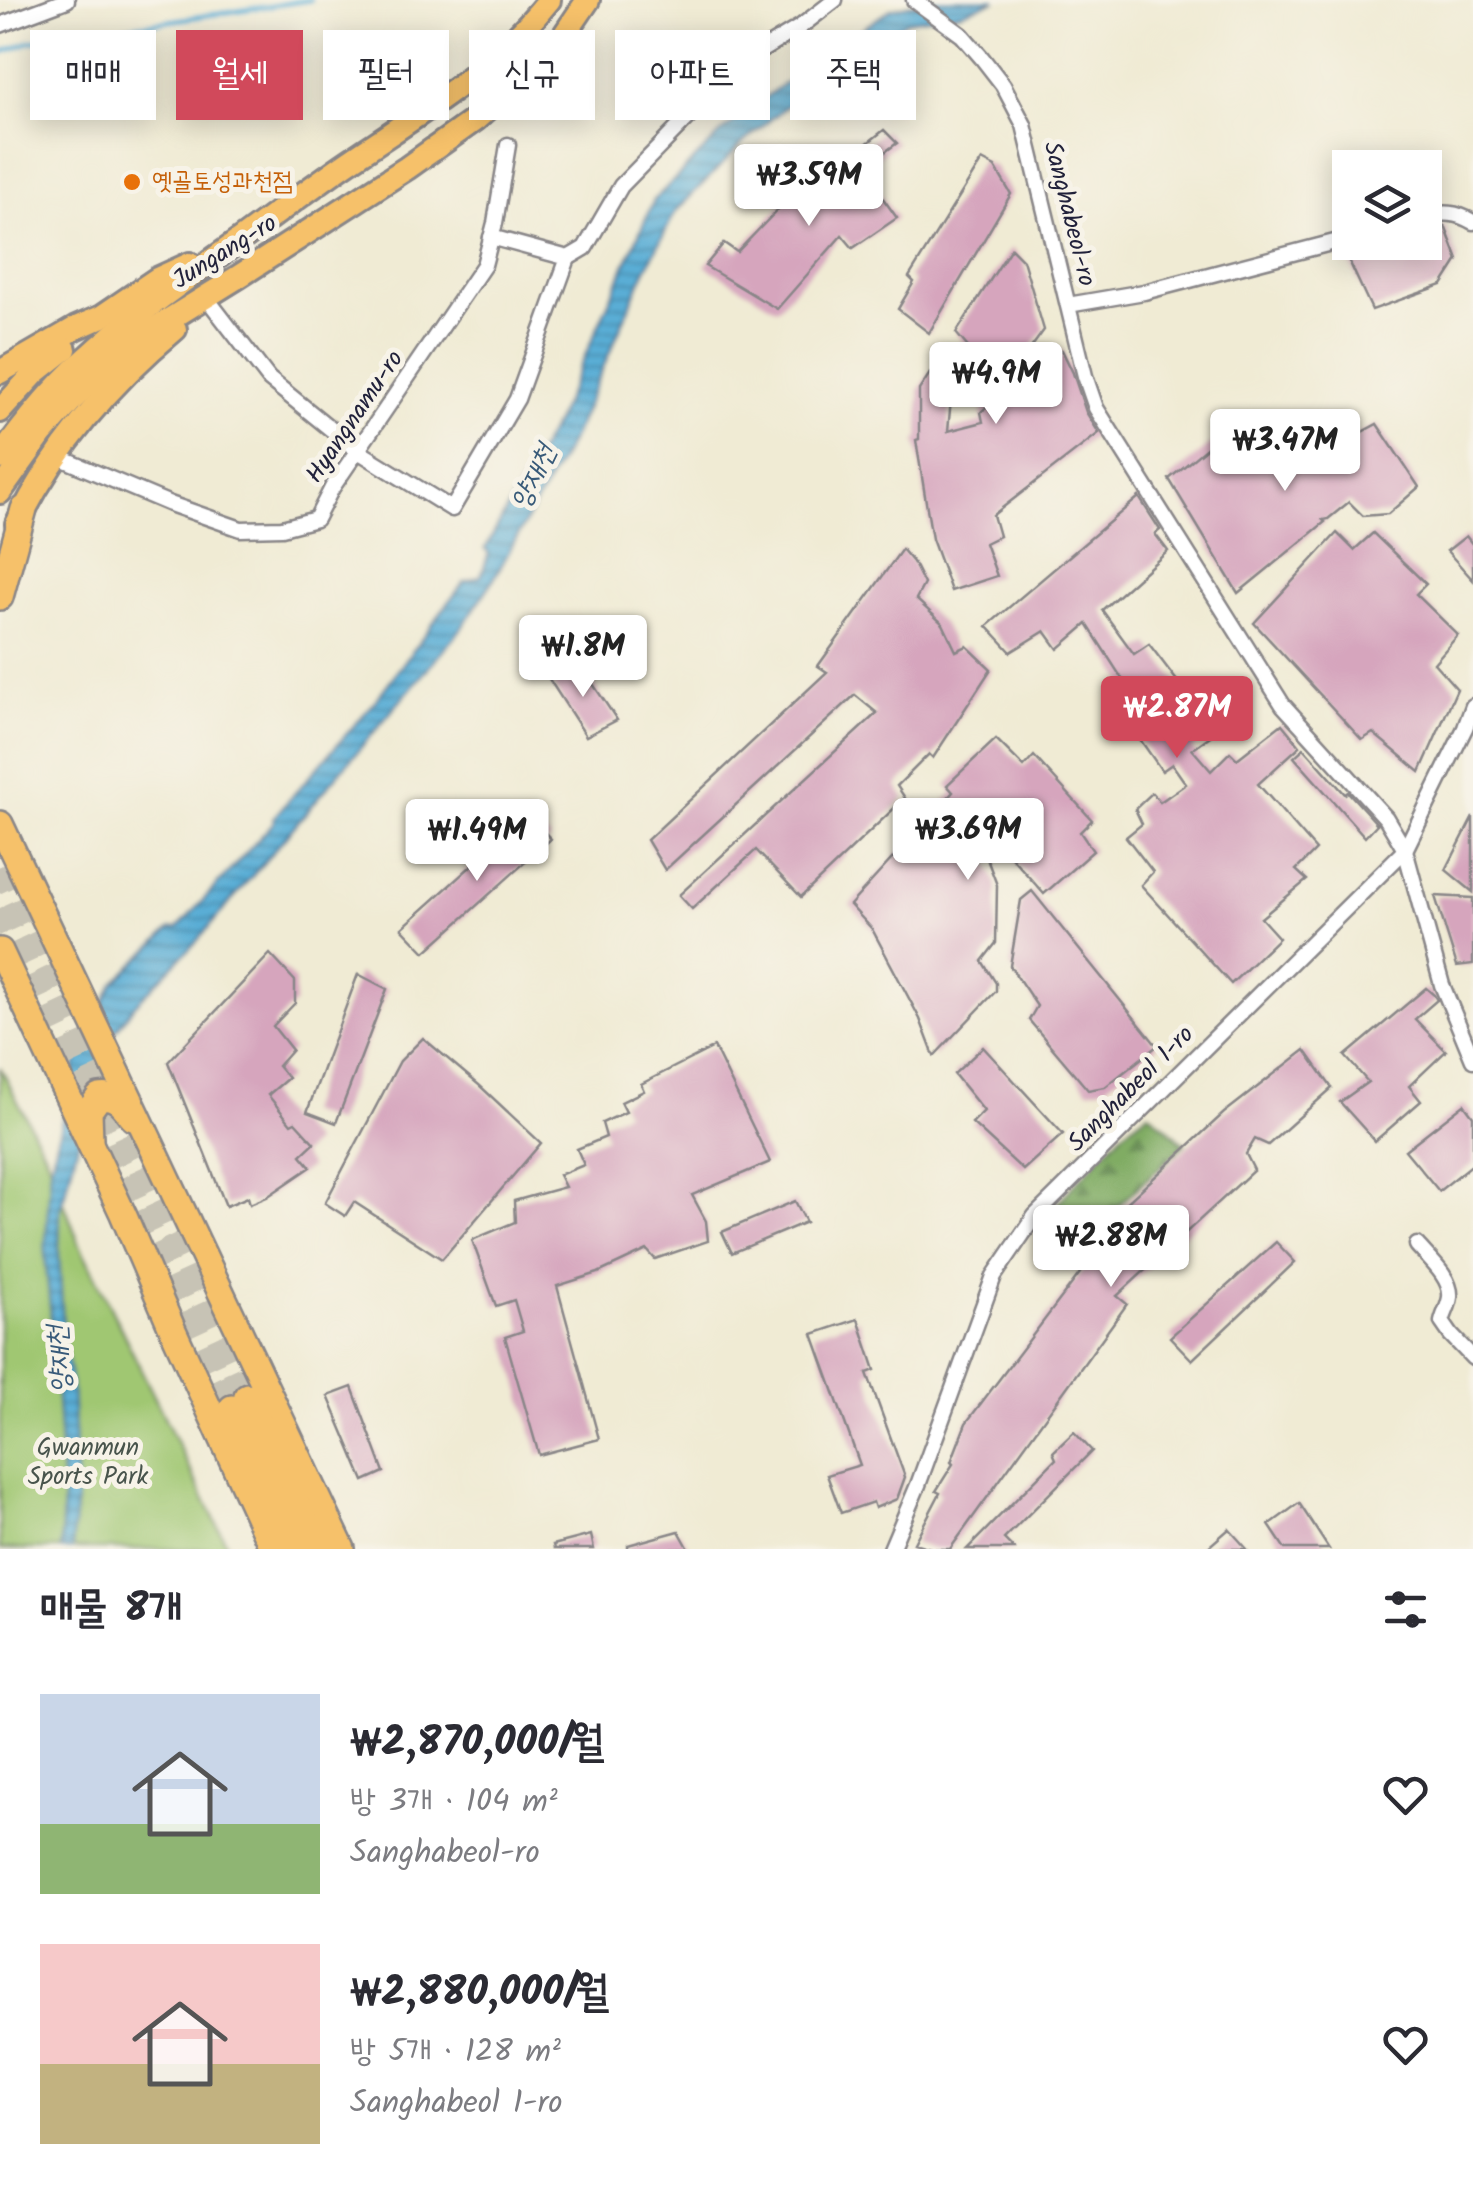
<!DOCTYPE html>
<html lang="ko">
<head>
<meta charset="utf-8">
<style>
	:root { --surface:#fff; --page:#f2f2f3; --text:#2b2b33; --muted:#7c7c81; --accent:#d1495b }
	body { margin:0; font-family:Kalam,"Poor Story",sans-serif; background:var(--page); color:var(--text); height:100vh; display:flex; flex-direction:column; font-size:38px; white-space:nowrap }
	* { box-sizing:border-box; margin:0 }
	p { font-size:32px; color:var(--muted) }
	.icon { flex:none; width:55px; height:55px; fill:none; stroke:currentColor; stroke-width:2; stroke-linecap:round; stroke-linejoin:round }
	.map { position:relative; height:1549px; overflow:hidden }
	.drawer { display:flex; flex-direction:column; background:var(--surface); flex:1 }
	.drawer>* { flex:none }
	.hud { position:absolute; left:30px; top:30px; width:1415px; height:90px; display:flex; gap:20px }
	.controls { position:absolute; left:1332px; top:150px; display:grid; gap:20px }
	.controls a { display:grid; place-items:center; width:110px; height:110px; border-radius:0px; background:var(--surface); box-shadow:0 5px 25px #0003; font-size:50px }
	.price { position:absolute; translate:-50% -85px; padding:0 22px; border-radius:10px; background:#fff; color:#222; font-size:32px; line-height:65px; filter:drop-shadow(0 2px 5px #0008) }
	.price::after { content:''; position:absolute; left:50%; top:60px; width:30px; height:22px; margin-left:-15px; background:inherit; clip-path:polygon(0 0,100% 0,50% 100%) }
	.price.on { background:var(--accent); color:#fff }
	ul { padding:0; list-style:none }
	li { display:flex; align-items:center; gap:30px; height:250px; padding:0 40px }
	li span { display:grid; place-items:center; flex:none; width:280px; height:200px; border-radius:0px; color:#555 }
	li>.icon { margin-inline-start:auto }
	span .icon { width:120px; height:120px; fill:#fffc; stroke-width:1 }
	li b { font-size:42px }
	h2 { display:flex; justify-content:space-between; align-items:center; height:120px; padding:0 40px; font-size:42px }
	.tag { padding:0 35px; border-radius:0px; background:var(--surface); box-shadow:0 5px 25px #0003; font-size:35px; line-height:90px }
	.tag.on { background:var(--accent); color:#fff }
	.map>svg:first-child { display:block }
	.forest { fill:url(#forest-firs); stroke:#516750; stroke-width:2.5 }
	.park { fill:#a0c772; stroke:#617456; stroke-width:2.5 }
	.water { fill:url(#water-rules); stroke:#3e6888; stroke-width:2.5 }
	.lines { fill:none; stroke-linecap:round; stroke-linejoin:round }
	.stream { stroke:#5aaed6; stroke-width:5 }
	.building { fill:#d6a5bd }
	.highway-tunnel { stroke:#c7c3b5; stroke-width:25; stroke-dasharray:25 12; stroke-linecap:butt }
	.street-casing { stroke:#898688; stroke-width:19 }
	.primary-casing { stroke:#898688; stroke-width:28 }
	.highway-casing { stroke:#898688; stroke-width:30 }
	.street { stroke:#fff; stroke-width:14 }
	.primary { stroke:#f6c16b; stroke-width:22 }
	.highway { stroke:#f6c16b; stroke-width:25 }
	.food-dot { fill:#e8710a; stroke:#f7f3e8; stroke-width:4 }
	.labels { text-anchor:middle; dominant-baseline:central; stroke-width:10; stroke-linejoin:round; paint-order:stroke }
	.food-label { font-size:25px; fill:#c56008; stroke:#f7f3e8; text-anchor:start }
	.street-label { font-size:25px; fill:#22223b; stroke:#f7f3e8 }
	.park-label { font-size:25px; fill:#48544c; stroke:#f7f3e8 }
	.water-label { font-size:28px; font-style:italic; fill:#385a79; stroke:#f7f3e8 }
</style>
</head>
<body>
<div class="map">
<svg width="1473" height="1549" viewBox="0 0 1473 1549">
	<defs>
		<pattern id="forest-firs" width="22" height="20" patternUnits="userSpaceOnUse" patternTransform="scale(2.5)"><rect width="22" height="20" fill="#80ac64"/><path d="M5 1l3.5 6h-7zM16 11l3.5 6h-7z" fill="#688c54"/></pattern>
		<pattern id="water-rules" width="6" height="5" patternUnits="userSpaceOnUse" patternTransform="scale(2.5)"><rect width="6" height="5" fill="#5aaed6"/><path d="M0 2.5h6" fill="none" stroke="#4a8daf"/></pattern>
	</defs>
	<rect width="100%" height="100%" fill="#f7f3e8"/>
	<filter id="ink" filterUnits="userSpaceOnUse"><feTurbulence type="fractalNoise" baseFrequency=".01" numOctaves="2"/><feDisplacementMap in="SourceGraphic" scale="20" xChannelSelector="R" yChannelSelector="G"/><feConvolveMatrix kernelMatrix="1 2 1 2 8 2 1 2 1" color-interpolation-filters="sRGB"/></filter>
	<filter id="wash" filterUnits="userSpaceOnUse"><feTurbulence type="fractalNoise" baseFrequency=".0048" numOctaves="4" result="noise"/><feDisplacementMap in="SourceGraphic" scale="40" xChannelSelector="R" yChannelSelector="G"/><feGaussianBlur stdDeviation="2.25" result="paint"/><feColorMatrix in="noise" values="0 0 0 0 0 0 0 0 0 0 0 0 0 0 0 0 0 1.4 0 .05"/><feComposite in="paint" operator="in"/></filter>
	<g filter="url(#wash)">
		<rect width="100%" height="100%" fill="#f0ebd4"/>
		<!-- forest -->
		<polygon class="forest" points="1149,1112 1185,1144 1071,1249 1052,1234 1052,1209 1122,1133"/>
		<!-- park -->
		<polygon class="park" points="0,1067 47,1158 79,1243 229,1549 0,1549"/>
		<!-- water -->
		<polygon class="water" points="928,0 996,0 962,12 907,21 831,68 743,143 676,211 644,273 573,437 492,582 461,629 198,940 134,1006 104,1046 60,1211 59,1253 64,1342 72,1384 77,1495 72,1549 61,1549 63,1495 54,1351 45,1254 51,1165 77,1058 113,984 171,929 178,928 274,822 273,818 372,705 464,582 481,576 489,553 485,549 558,417 654,200 722,132 772,92 891,9"/>
		<g class="lines">
			<!-- stream -->
			<polyline class="stream" points="0,53 29,42 310,0"/>
		</g>
		<g id="blocks">
			<!-- building -->
			<g class="building">
				<polygon points="884,130 897,143 862,169 897,218 853,248 842,235 777,309 705,266 724,243 737,252 790,197 794,201"/>
				<polygon points="982,160 995,167 1011,194 929,333 898,309 914,282 909,277"/>
				<polygon points="1445,226 1458,260 1442,285 1372,310 1344,250 1377,242 1425,242 1425,231"/>
				<polygon points="1011,248 1023,260 1044,330 1017,367 1062,350 1073,373 1086,412 1099,433 993,515 999,536 985,543 997,576 951,591 932,539 916,440 919,439 919,390 930,373 953,377 948,431 983,422 981,412 1005,391 956,333"/>
				<polygon points="1377,424 1419,487 1388,514 1363,516 1349,502 1328,519 1323,520 1325,522 1238,593 1169,479 1234,425 1256,458 1278,440 1293,459 1328,432 1338,445"/>
				<polygon points="1139,497 1160,530 1155,534 1168,551 1102,610 1134,654 1149,644 1216,732 1192,749 1211,771 1230,752 1237,759 1282,724 1300,746 1258,784 1316,850 1296,870 1307,880 1261,918 1279,938 1231,984 1141,885 1153,872 1126,837 1142,824 1135,809 1152,793 1160,802 1186,784 1172,764 1162,771 1116,705 1130,691 1087,624 1058,649 1045,631 1011,652 987,626"/>
				<polygon points="1337,533 1354,550 1373,533 1426,584 1416,594 1458,635 1434,663 1457,689 1420,772 1373,733 1362,740 1254,623"/>
				<polygon points="1466,536 1473,545 1473,580 1447,551"/>
				<polygon points="902,549 913,562 924,584 916,599 943,624 956,651 967,646 991,669 933,758 929,754 897,786 905,798 801,897 756,850 692,909 679,895 877,713 855,695 665,870 647,840 827,672 818,666"/>
				<polygon points="579,663 617,720 586,736 549,679"/>
				<polygon points="996,739 1024,767 1034,756 1092,820 1080,832 1093,851 1044,894 967,807 997,885 996,943 982,961 996,983 996,991 934,1056 920,1019 872,929 850,905 953,792 947,785"/>
				<polygon points="1304,748 1345,794 1348,792 1377,824 1365,837 1294,757"/>
				<polygon points="528,815 551,839 425,952 402,928"/>
				<polygon points="1473,817 1473,892 1446,870"/>
				<polygon points="1032,891 1157,1046 1105,1087 1088,1090 1029,1020 1037,1006 1010,966 1021,900"/>
				<polygon points="1435,896 1473,898 1473,964 1457,966"/>
				<polygon points="270,954 295,981 295,1003 273,1026 292,1050 278,1066 288,1078 268,1095 291,1124 295,1122 314,1143 301,1155 311,1167 267,1197 250,1204 248,1197 226,1206 168,1062"/>
				<polygon points="358,974 387,989 336,1123 307,1112"/>
				<polygon points="1426,988 1434,995 1437,1000 1415,1019 1446,1051 1409,1086 1421,1101 1375,1141 1340,1102 1368,1082 1345,1056"/>
				<polygon points="423,1038 479,1085 541,1143 442,1259 354,1202 345,1216 325,1203 400,1061"/>
				<polygon points="714,1047 770,1162 692,1195 706,1221 708,1241 655,1259 647,1250 598,1273 557,1286 599,1439 539,1455 505,1337 523,1331 514,1300 496,1306 472,1240 515,1222 514,1201 565,1187 559,1175 584,1165 577,1149 606,1137 602,1123 626,1112 621,1102 644,1091 641,1084"/>
				<polygon points="983,1047 1063,1134 1023,1170 972,1123 984,1111 954,1074"/>
				<polygon points="1305,1050 1332,1088 1268,1145 1255,1139 1246,1154 1254,1170 1117,1296 1127,1304 950,1549 933,1549 914,1543 940,1493 936,1491 953,1464 951,1462 966,1423 1093,1256 1082,1244 1224,1113"/>
				<polygon points="1464,1104 1473,1116 1473,1164 1439,1191 1405,1150"/>
				<polygon points="795,1201 806,1222 732,1253 722,1232"/>
				<polygon points="1276,1242 1295,1262 1192,1360 1170,1337"/>
				<polygon points="858,1319 875,1370 867,1373 905,1477 897,1499 875,1508 873,1502 841,1513 827,1475 860,1465 813,1334"/>
				<polygon points="352,1387 384,1472 364,1481 328,1396"/>
				<polygon points="1074,1432 1092,1451 1004,1539 1014,1549 967,1549 1056,1459 1053,1452"/>
				<polygon points="1299,1503 1329,1549 1285,1549 1269,1525"/>
				<polygon points="1229,1529 1247,1549 1206,1549"/>
				<polygon points="679,1531 689,1549 628,1549 628,1545"/>
				<polygon points="591,1535 594,1549 554,1549 553,1545"/>
			</g>
		</g>
	</g>
	<g filter="url(#ink)">
		<use href="#blocks" fill-opacity="0" stroke="#898688" stroke-width="2.5"/>
		<g class="lines">
			<!-- highway-tunnel -->
			<g class="highway-tunnel">
				<polyline points="0,866 247,1396"/>
				<polyline points="0,908 232,1408"/>
			</g>
			<defs>
				<g id="street">
					<polyline points="914,0 962,35 982,58 1003,85 1024,125 1085,376 1096,408 1283,705 1386,818 1405,850 1442,985 1473,1060"/>
					<polyline points="0,25 67,0"/>
					<path d="M1425,216c19,-4 31,-4 48,6"/>
					<polyline points="568,258 585,248 621,186 715,90 752,56 800,27 835,0"/>
					<polyline points="212,305 269,379 358,451 452,509 517,399 568,258 491,237"/>
					<polyline points="1068,305 1144,292 1350,238"/>
					<polyline points="56,456 170,504 241,529 282,528 316,519 332,488 484,265 495,223 508,145"/>
					<path d="M1417,1245c11,13 35,33 33,52 -1,9 -6,16 -8,25l9,13 22,23"/>
					<polyline points="891,1549 918,1485 994,1276 1035,1216 1405,850 1465,728 1473,706"/>
				</g>
				<g id="primary">
					<polyline points="0,372 76,328 101,317 157,279 190,264"/>
					<polyline points="0,411 35,373 65,349"/>
					<path d="M0,458c25,-35 53,-69 85,-98 47,-44 100,-80 151,-117 37,-27 74,-55 112,-81 73,-50 145,-91 201,-162"/>
					<polyline points="0,492 41,435 72,400 128,345 238,277 407,168 476,119 522,78 563,37 588,0"/>
					<path d="M17,524c38,-77 92,-140 158,-195"/>
				</g>
				<g id="highway">
					<polyline points="0,597 24,509"/>
					<polyline points="0,824 342,1549"/>
					<polyline points="0,951 123,1214 172,1328 273,1549"/>
					<path d="M90,1140l-1,-29 10,-14c18,-3 24,8 34,21"/>
					<polyline points="247,1396 318,1549"/>
					<polyline points="232,1408 296,1549"/>
				</g>
			</defs>
			<!-- street casing -->
			<use href="#street" class="street-casing"/>
			<!-- primary casing -->
			<use href="#primary" class="primary-casing"/>
			<!-- highway casing -->
			<use href="#highway" class="highway-casing"/>
			<!-- street -->
			<use href="#street" class="street"/>
			<!-- primary -->
			<use href="#primary" class="primary"/>
			<!-- highway -->
			<use href="#highway" class="highway"/>
		</g>
	</g>
	<!-- markers -->
	<circle class="food-dot" cx="132" cy="182" r="10"/>
	<g class="labels">
		<!-- food labels -->
		<g class="food-label">
			<text x="152" y="182">옛골토성과천점</text>
		</g>
		<!-- street labels -->
		<g class="street-label">
			<text transform="translate(1069 214) rotate(76)">Sanghabeol-ro</text>
			<text transform="translate(225 252) rotate(-32)">Jungang-ro</text>
			<text transform="translate(355 417) rotate(-56)">Hyangnamu-ro</text>
			<text transform="translate(1131 1089) rotate(-45)">Sanghabeol 1-ro</text>
		</g>
		<!-- park labels -->
		<g class="park-label">
			<text x="88" y="1448">Gwanmun<tspan x="88" dy="29">Sports Park</tspan></text>
		</g>
		<!-- water labels -->
		<g class="water-label">
			<text transform="translate(534 477) rotate(-64)">양재천</text>
			<text transform="translate(60 1359) rotate(-94)">양재천</text>
		</g>
	</g>
</svg>
<div class="controls">
<a><svg class="icon" aria-label="layers" viewBox="0 0 24 24"><path d="M12 4l9 5-9 5-9-5zM3 14l9 5 9-5"/></svg></a>
</div>
<b class="price" style="left:809px;top:229px">₩3.59M</b>
<b class="price" style="left:996px;top:427px">₩4.9M</b>
<b class="price" style="left:1285px;top:494px">₩3.47M</b>
<b class="price" style="left:583px;top:700px">₩1.8M</b>
<b class="price on" style="left:1177px;top:761px">₩2.87M</b>
<b class="price" style="left:968px;top:883px">₩3.69M</b>
<b class="price" style="left:477px;top:884px">₩1.49M</b>
<b class="price" style="left:1111px;top:1290px">₩2.88M</b>
<div class="hud">
<a class="tag">매매</a>
<a class="tag on">월세</a>
<a class="tag">필터</a>
<a class="tag">신규</a>
<a class="tag">아파트</a>
<a class="tag">주택</a>
</div>
</div>
<section class="drawer">
<h2>매물 8개<svg class="icon" aria-label="filters" viewBox="0 0 24 24"><path d="M4 7h16M4 17h16"/><circle cx="9" cy="7" r="2"/><circle cx="15" cy="17" r="2"/></svg></h2>
<ul>
<li><span style="background:linear-gradient(#c9d6e8 65%,#8fb573 0)"><svg class="icon" aria-label="home" viewBox="0 0 24 24"><path d="M3 11l9-7 9 7M6 9v11h12V9"/></svg></span><div><b>₩2,870,000/월</b><p>방 3개 · 104 m²</p><p>Sanghabeol-ro</p></div><svg class="icon" aria-label="heart" viewBox="0 0 24 24"><path d="M12 20l-8-8c-3-5 5-10 8-4 3-6 11-1 8 4z"/></svg></li>
<li><span style="background:linear-gradient(#f6c9c9 60%,#c2b280 0)"><svg class="icon" aria-label="home" viewBox="0 0 24 24"><path d="M3 11l9-7 9 7M6 9v11h12V9"/></svg></span><div><b>₩2,880,000/월</b><p>방 5개 · 128 m²</p><p>Sanghabeol 1-ro</p></div><svg class="icon" aria-label="heart" viewBox="0 0 24 24"><path d="M12 20l-8-8c-3-5 5-10 8-4 3-6 11-1 8 4z"/></svg></li>
</ul>
</section>
</body>
</html>
